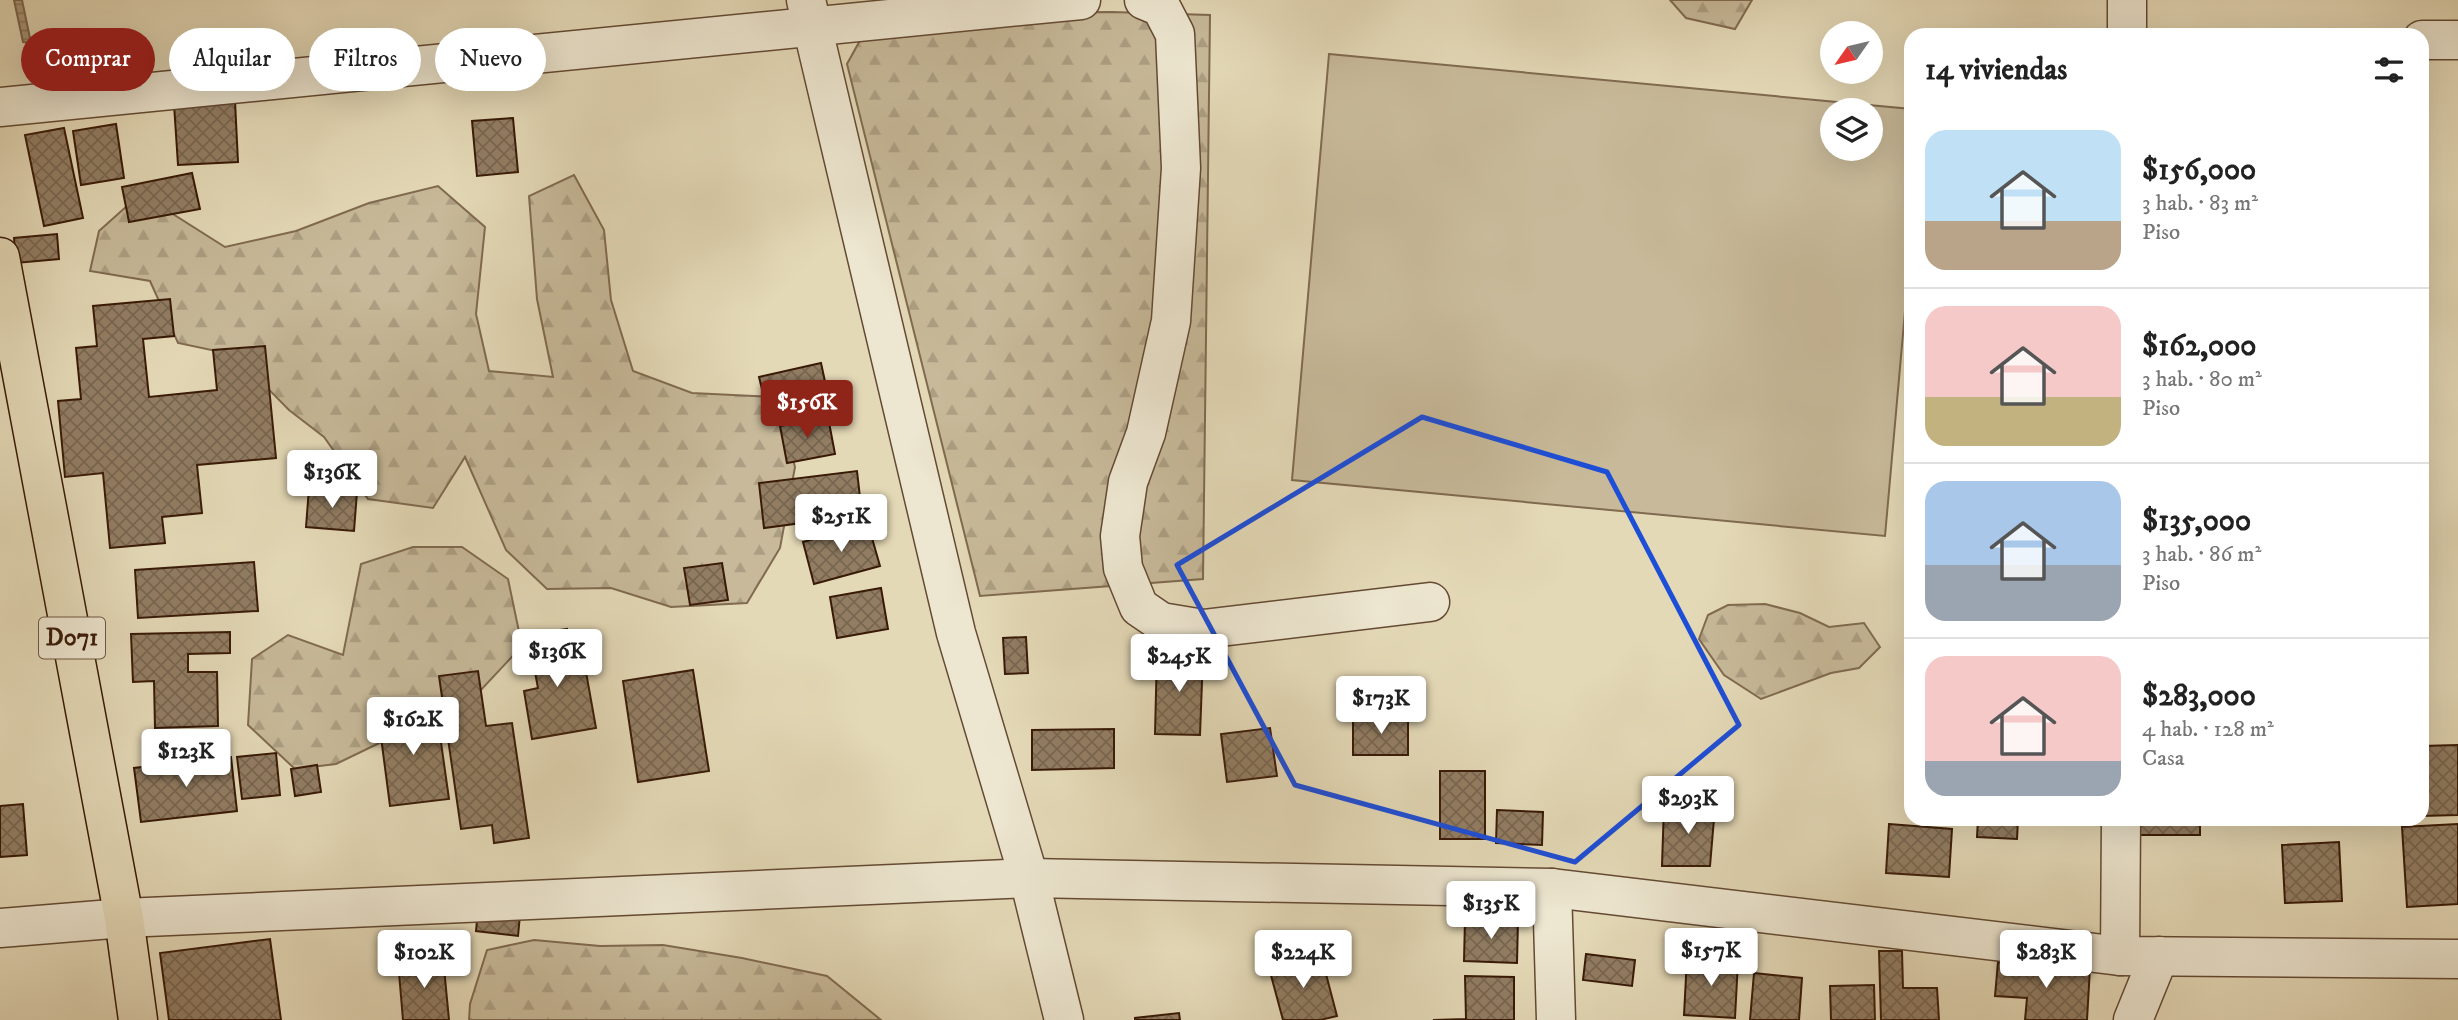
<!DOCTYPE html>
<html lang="es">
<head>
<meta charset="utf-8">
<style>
	:root { --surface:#fff; --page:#f2f2f2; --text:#222; --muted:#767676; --line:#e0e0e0; --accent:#8f2418 }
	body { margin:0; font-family:"IM FELL DW Pica",serif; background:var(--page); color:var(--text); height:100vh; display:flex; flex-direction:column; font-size:26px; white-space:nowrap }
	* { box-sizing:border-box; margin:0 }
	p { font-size:23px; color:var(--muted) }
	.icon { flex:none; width:38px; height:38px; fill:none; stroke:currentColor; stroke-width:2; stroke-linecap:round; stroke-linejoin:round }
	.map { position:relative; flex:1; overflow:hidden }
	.panel { position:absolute; left:1904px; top:28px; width:525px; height:798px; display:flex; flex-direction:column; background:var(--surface); border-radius:21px; box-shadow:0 7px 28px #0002 }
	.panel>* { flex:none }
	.hud { position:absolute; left:21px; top:28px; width:665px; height:63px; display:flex; gap:14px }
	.needle { width:46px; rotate:236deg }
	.controls { position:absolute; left:1820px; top:21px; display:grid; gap:14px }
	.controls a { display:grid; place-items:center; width:63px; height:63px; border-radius:50%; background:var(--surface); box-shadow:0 7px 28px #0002; font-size:35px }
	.price { position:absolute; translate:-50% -60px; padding:0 16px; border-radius:7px; background:#fff; color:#222; font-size:23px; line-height:46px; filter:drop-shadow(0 2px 4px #0008) }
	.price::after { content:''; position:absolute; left:50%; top:42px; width:21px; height:16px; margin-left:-10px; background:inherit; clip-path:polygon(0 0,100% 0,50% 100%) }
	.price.current { background:var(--accent); color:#fff }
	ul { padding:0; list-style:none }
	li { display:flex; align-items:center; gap:21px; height:175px; padding:0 21px }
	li+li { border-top:2px solid var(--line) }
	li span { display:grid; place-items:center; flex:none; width:196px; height:140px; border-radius:21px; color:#555 }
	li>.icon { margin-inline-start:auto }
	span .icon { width:84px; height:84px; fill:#fffc; stroke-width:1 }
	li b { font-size:30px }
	h2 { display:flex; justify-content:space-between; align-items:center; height:84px; padding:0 21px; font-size:30px }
	.tag { padding:0 24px; border-radius:32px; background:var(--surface); box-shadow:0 7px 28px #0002; font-size:24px; line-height:63px }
	.tag.current { background:var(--accent); color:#fff }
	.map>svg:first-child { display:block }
	.green { fill:#c7b999; stroke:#806a50; stroke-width:2; fill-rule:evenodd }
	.forest { fill:url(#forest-firs); stroke:#806a50; stroke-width:2 }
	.water { fill:url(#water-rules); stroke:#7d664d; stroke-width:2 }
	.building { fill:url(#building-cross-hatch); stroke:#391a07; stroke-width:2 }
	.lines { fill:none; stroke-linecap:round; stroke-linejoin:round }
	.minor-casing { stroke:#644a33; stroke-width:41 }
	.major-casing { stroke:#391a07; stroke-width:41 }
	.minor { stroke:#ede6d0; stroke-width:38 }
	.major { stroke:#e4d9b7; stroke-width:38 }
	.marked { fill:none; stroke:#1d4ed8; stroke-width:5; stroke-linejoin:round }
	.labels { text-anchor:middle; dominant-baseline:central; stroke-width:5; stroke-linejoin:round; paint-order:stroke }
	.shield { fill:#ede6d0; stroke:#6f5743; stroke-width:2 }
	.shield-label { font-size:24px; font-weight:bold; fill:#391a07 }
</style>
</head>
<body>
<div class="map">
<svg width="2458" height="1020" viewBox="0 0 2458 1020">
	<defs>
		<pattern id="forest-firs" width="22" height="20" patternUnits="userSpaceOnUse" patternTransform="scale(1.75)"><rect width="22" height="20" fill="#c7b999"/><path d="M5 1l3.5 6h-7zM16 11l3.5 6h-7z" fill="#ac9e82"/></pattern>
		<pattern id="water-rules" width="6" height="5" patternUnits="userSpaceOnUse" patternTransform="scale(1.75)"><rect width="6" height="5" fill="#aa987b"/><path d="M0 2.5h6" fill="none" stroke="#8b7b63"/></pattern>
		<pattern id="building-cross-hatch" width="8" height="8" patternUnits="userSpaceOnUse" patternTransform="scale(1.75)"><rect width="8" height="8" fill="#927d63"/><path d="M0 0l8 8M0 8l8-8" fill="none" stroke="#786650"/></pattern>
	</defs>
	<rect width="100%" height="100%" fill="#e4d9b7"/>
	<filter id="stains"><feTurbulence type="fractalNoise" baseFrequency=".00286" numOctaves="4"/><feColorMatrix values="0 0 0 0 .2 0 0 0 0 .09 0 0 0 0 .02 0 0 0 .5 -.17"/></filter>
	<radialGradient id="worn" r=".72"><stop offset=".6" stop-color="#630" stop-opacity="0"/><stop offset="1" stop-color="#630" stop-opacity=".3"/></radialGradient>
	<!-- green -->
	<path class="green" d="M1329,54l582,55v135l-26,292 -593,-56zM1832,110h39v39h-39z"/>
	<!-- forest -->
	<g class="forest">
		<polygon points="1670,0 1752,0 1735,29 1686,18"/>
		<polygon points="1112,12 1210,15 1203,579 980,596 847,64 868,26 997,13"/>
		<polygon points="574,175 604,230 611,300 633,371 692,393 777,397 795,467 780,548 747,603 671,607 611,588 547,589 506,550 465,457 433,508 368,499 324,437 289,410 235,355 178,343 150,281 90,271 99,231 128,205 168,211 225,247 296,231 369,203 438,186 485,227 476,314 489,371 553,377 537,299 529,196"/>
		<polygon points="413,547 462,547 508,579 522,646 480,691 423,722 336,764 295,769 248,725 252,659 288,635 343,655 361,564"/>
		<polygon points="1765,604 1800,613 1829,627 1864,623 1880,647 1859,668 1831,673 1761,699 1724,675 1699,639 1708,615 1728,605"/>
		<polygon points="534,940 600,946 663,945 742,958 827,976 881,1020 469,1020 470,1004 487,950"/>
	</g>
	<!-- water -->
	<polygon class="water" points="14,0 22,0 31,43 23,42"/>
	<!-- building -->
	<g class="building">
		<polygon points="235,101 238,162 178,165 174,104"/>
		<polygon points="513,118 518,172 477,176 472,121"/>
		<polygon points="116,124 124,178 81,185 73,131"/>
		<polygon points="64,128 83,218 44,226 25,135"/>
		<polygon points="192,173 200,209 129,222 122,187"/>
		<polygon points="57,234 59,259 16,263 14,238"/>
		<polygon points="170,299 174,336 143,339 149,397 217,390 213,350 265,346 276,458 197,465 202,513 162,517 165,543 110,548 103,473 65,477 58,401 81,399 76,348 97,346 93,306"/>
		<polygon points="821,363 829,400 768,414 759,377"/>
		<polygon points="828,417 835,454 787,463 780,426"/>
		<polygon points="857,471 862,515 764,528 759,483"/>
		<polygon points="309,488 357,492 354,531 306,527"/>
		<polygon points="868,524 880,566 814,584 803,542"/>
		<polygon points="254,562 258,611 138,618 135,570"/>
		<polygon points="722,563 728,600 690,605 684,568"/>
		<polygon points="881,588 888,629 837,638 830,597"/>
		<polygon points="567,629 575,674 586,672 596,728 532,739 524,691 538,688 528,635"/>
		<polygon points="230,632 230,653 188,654 188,672 217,672 218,726 155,728 154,681 133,682 131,634"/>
		<polygon points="1026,637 1028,673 1005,674 1003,638"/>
		<polygon points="1157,653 1203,655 1200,735 1155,734"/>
		<polygon points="693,670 709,771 638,782 623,681"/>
		<polygon points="478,671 486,726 512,723 529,838 494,843 492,825 461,829 439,676"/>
		<polygon points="436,707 449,799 390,806 378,714"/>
		<rect x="1353" y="716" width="55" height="39"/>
		<polygon points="1270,728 1277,776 1227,782 1221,734"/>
		<polygon points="1114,729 1114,768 1032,770 1032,730"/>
		<polygon points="2458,745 2458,815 2422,816 2422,746"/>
		<polygon points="276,753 280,795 242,799 237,757"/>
		<polygon points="231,757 237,811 141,822 134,768"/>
		<polygon points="317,765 321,792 295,796 291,769"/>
		<rect x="1440" y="771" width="45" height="68"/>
		<polygon points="23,804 27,855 0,857 0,806"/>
		<polygon points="1664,805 1715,807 1710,866 1662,866"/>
		<polygon points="1497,810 1543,812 1542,845 1496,843"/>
		<polygon points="1978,819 2018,819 2017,839 1977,837"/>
		<rect x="2140" y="819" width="60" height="16"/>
		<polygon points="1889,824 1952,829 1949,877 1886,873"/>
		<polygon points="2458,824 2458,904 2407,907 2402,827"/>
		<polygon points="2339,842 2342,901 2285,903 2282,845"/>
		<polygon points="478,910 520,915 518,936 476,931"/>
		<polygon points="1465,919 1518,920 1517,963 1464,961"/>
		<polygon points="270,939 281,1020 169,1020 160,953"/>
		<polygon points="1879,951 1902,951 1903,988 1937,988 1939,1020 1881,1020"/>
		<polygon points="1586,954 1635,960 1632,986 1583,980"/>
		<polygon points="1321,955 1337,1016 1320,1020 1283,1020 1269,968"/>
		<polygon points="443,957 449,1020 403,1020 398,961"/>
		<polygon points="1687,958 1738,961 1735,1018 1684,1015"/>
		<polygon points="1998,962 2090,968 2087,1020 2025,1020 2027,998 1995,996"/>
		<polygon points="1754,973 1802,978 1799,1020 1750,1020"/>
		<polygon points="1465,976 1514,977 1514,1020 1433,1020 1466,1019"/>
		<polygon points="1874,985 1875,1020 1831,1020 1830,986"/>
		<polygon points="1179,1013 1180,1020 1135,1020 1135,1018"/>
	</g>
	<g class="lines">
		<defs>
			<g id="minor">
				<polyline points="806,0 956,633 1029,878 1064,1020"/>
				<polyline points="1144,0 1161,7 1175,34 1181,168 1171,321 1146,433 1128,482 1120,536 1123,568 1139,607 1161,622 1203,629 1430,602"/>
				<polyline points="2127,35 2127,0"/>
				<polyline points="2422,40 2458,40"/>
				<polyline points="0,107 1081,0"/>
				<polyline points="1552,888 1556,1020"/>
				<polyline points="0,928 124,918 1029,878 1552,888 2120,956 2458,959"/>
				<polyline points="2120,956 2121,819"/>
				<polyline points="2133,1020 2159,956"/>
			</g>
			<polyline id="major" points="0,257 124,918 138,1020"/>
		</defs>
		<!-- minor casing -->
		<use href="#minor" class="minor-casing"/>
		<!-- major casing -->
		<use href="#major" class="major-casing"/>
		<!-- minor -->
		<use href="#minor" class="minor"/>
		<!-- major -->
		<use href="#major" class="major"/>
	</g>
	<!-- marked area -->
	<path class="marked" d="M1422,417l185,55 132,253 -164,137 -280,-77 -118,-220z"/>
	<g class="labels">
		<!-- shield labels -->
		<rect class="shield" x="39" y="617.5" width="66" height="41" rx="5"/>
		<g class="shield-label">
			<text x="72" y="638">D071</text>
		</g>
	</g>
	<rect width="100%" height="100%" filter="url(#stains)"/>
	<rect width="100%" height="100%" fill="url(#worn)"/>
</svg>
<div class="controls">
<a><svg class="needle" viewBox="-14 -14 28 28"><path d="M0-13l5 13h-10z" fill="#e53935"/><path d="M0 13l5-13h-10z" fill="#767676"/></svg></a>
<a><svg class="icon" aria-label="layers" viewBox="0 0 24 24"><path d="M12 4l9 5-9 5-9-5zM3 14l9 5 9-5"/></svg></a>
</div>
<b class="price current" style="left:807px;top:440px">$156K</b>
<b class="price" style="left:332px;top:510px">$136K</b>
<b class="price" style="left:841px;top:554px">$251K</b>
<b class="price" style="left:557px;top:689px">$136K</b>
<b class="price" style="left:1179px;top:694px">$245K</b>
<b class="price" style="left:1381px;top:736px">$173K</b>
<b class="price" style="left:413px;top:757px">$162K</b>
<b class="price" style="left:186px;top:789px">$123K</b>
<b class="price" style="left:1688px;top:836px">$293K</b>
<b class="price" style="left:1491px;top:941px">$135K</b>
<b class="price" style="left:1711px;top:988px">$157K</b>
<b class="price" style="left:424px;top:990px">$102K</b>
<b class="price" style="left:1303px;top:990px">$224K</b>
<b class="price" style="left:2046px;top:990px">$283K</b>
<div class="hud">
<a class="tag current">Comprar</a>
<a class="tag">Alquilar</a>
<a class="tag">Filtros</a>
<a class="tag">Nuevo</a>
</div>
<section class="panel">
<h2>14 viviendas<svg class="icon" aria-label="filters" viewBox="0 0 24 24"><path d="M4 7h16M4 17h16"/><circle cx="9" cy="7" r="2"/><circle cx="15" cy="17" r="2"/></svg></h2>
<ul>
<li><span style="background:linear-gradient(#bfe0f5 65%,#b9a48a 0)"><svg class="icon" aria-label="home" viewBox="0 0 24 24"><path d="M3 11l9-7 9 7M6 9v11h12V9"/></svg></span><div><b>$156,000</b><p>3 hab. · 83 m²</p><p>Piso</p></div></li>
<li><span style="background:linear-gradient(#f6c9c9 65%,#c2b280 0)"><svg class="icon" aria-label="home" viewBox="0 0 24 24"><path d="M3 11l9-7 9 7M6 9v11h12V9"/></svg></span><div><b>$162,000</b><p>3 hab. · 80 m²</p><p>Piso</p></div></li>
<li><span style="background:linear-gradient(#a9c7e8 60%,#9aa5b1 0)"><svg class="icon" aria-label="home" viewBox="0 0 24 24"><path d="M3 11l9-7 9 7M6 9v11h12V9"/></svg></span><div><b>$135,000</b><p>3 hab. · 86 m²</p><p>Piso</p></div></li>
<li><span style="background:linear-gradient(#f6c9c9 75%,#9aa5b1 0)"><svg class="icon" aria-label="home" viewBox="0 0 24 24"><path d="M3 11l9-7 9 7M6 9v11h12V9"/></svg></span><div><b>$283,000</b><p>4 hab. · 128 m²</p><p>Casa</p></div></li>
</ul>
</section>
</div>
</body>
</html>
